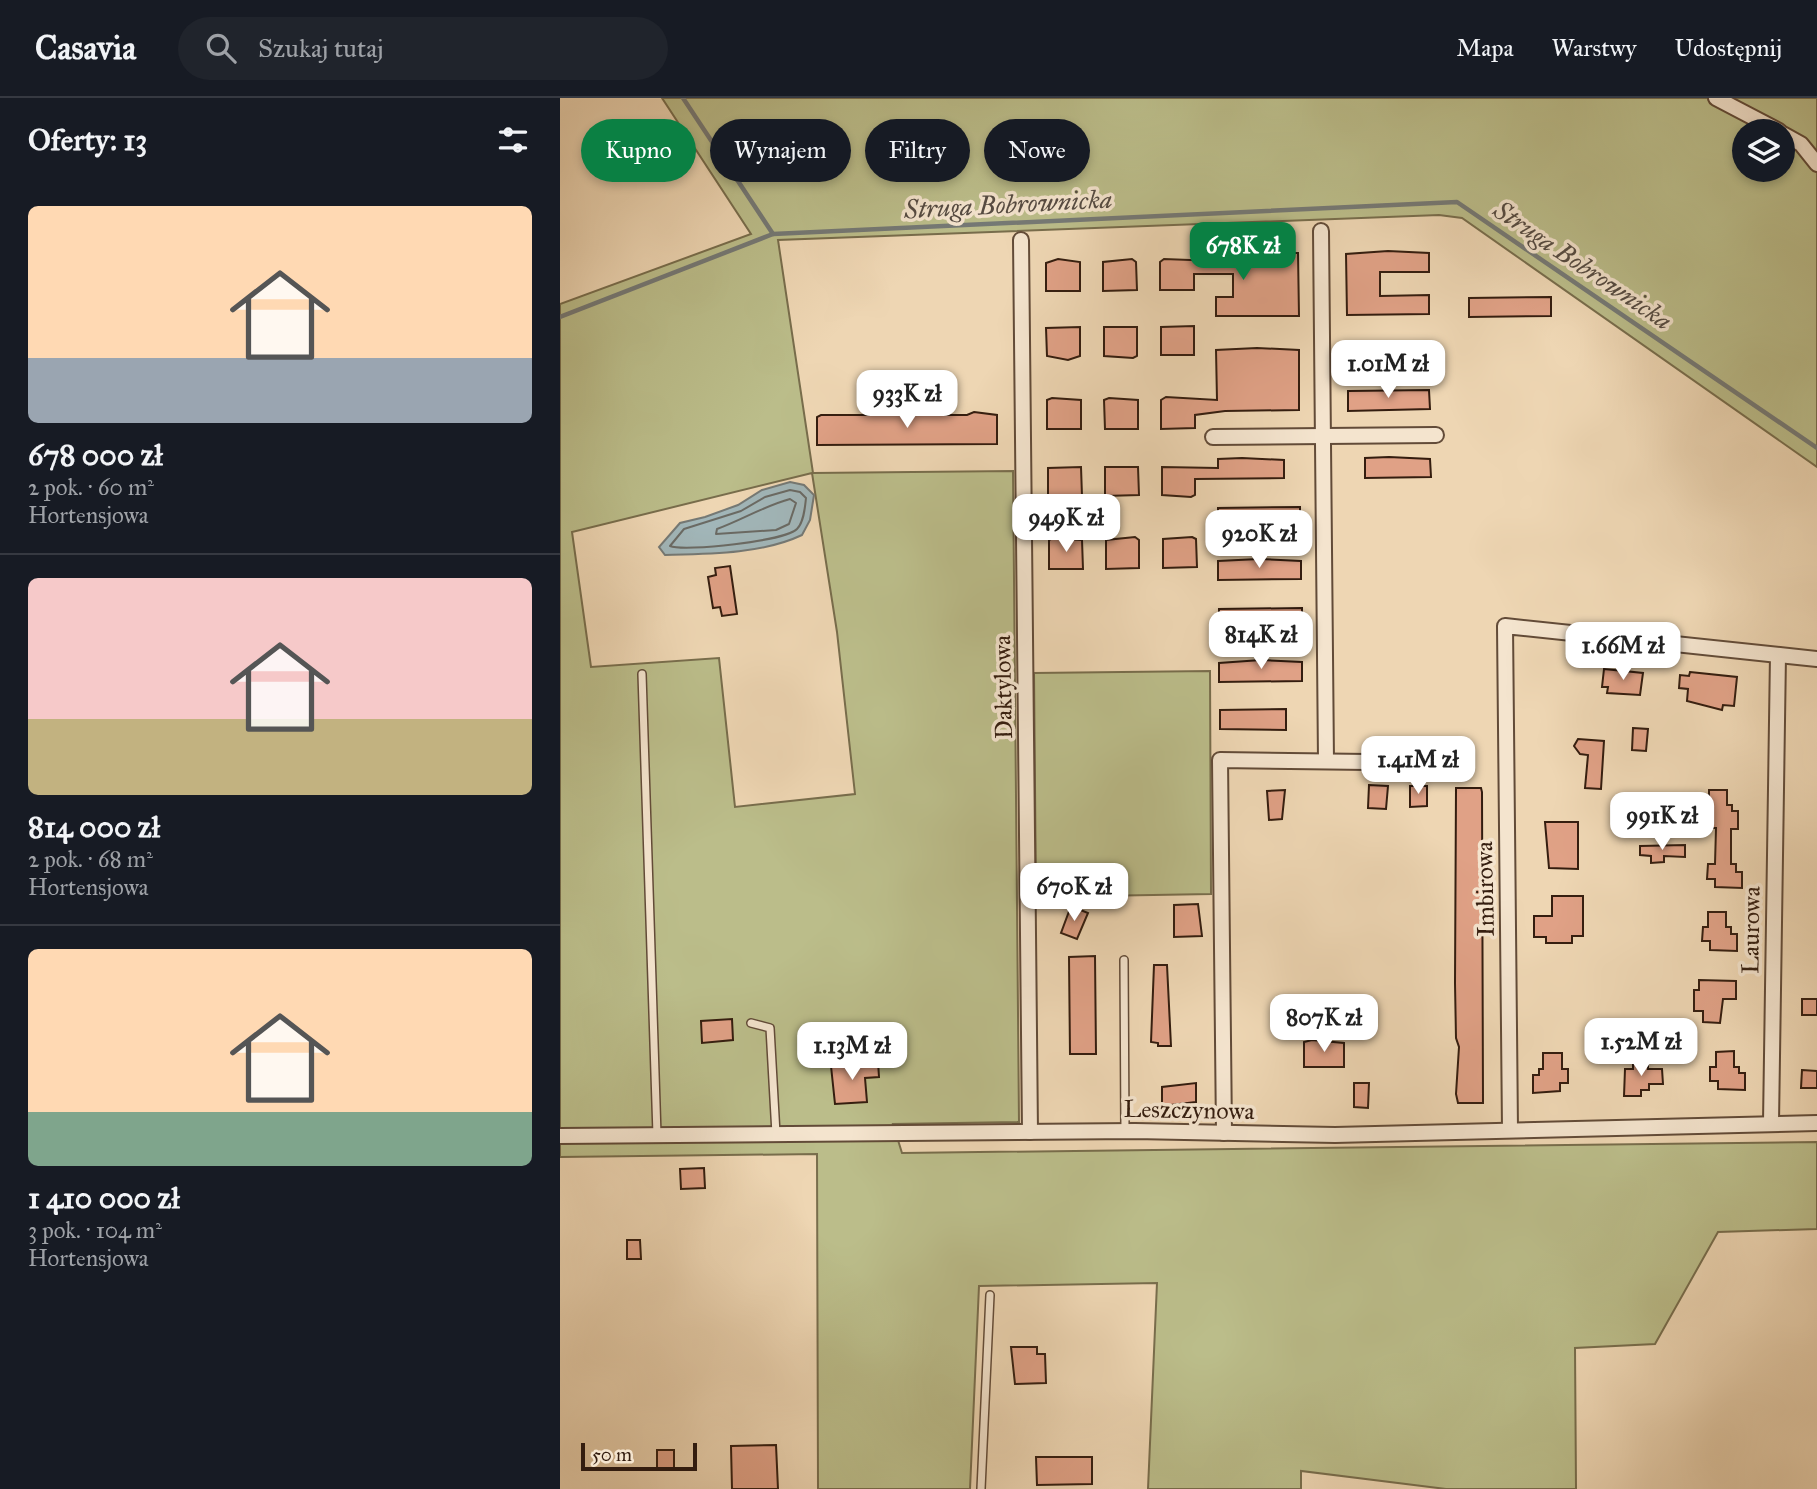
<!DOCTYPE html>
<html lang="pl">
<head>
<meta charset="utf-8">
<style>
	:root { --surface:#171b24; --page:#20242c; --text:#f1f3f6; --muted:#9ea1a6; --line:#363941; --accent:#0b8043 }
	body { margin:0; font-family:"IM FELL Great Primer",serif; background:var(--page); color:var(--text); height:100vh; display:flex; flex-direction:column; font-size:26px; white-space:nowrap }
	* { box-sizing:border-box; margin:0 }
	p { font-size:23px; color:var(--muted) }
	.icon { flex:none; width:38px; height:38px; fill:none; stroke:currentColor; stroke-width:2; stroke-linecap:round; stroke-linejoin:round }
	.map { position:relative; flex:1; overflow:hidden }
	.details { display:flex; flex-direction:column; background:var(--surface); width:560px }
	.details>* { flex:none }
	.hud { position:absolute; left:21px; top:21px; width:665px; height:63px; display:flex; gap:14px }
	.fabs { position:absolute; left:1172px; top:21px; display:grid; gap:14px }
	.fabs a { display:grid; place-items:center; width:63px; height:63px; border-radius:50%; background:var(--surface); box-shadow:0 4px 10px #0003; font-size:35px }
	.scale { position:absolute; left:21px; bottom:18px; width:116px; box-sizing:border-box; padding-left:7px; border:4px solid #341d0f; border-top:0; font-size:19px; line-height:24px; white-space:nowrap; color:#341d0f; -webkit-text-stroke:5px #f4e4ce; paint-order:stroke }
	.price { position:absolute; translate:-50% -60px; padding:0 16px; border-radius:14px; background:#fff; color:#222; font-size:23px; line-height:46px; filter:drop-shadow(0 2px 4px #0008) }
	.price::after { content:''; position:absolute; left:50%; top:42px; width:21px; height:16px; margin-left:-10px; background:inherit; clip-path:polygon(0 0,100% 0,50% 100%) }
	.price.on { background:var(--accent); color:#fff }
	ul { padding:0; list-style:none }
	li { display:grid; align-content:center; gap:14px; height:371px; padding:0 28px }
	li+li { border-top:2px solid var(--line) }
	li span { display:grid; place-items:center; height:217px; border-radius:10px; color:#555 }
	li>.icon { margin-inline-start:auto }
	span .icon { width:126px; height:126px; fill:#fffc; stroke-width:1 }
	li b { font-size:30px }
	h2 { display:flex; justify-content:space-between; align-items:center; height:84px; padding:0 28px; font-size:30px }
	.pill { padding:0 24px; border-radius:32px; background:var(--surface); box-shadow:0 4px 10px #0003; font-size:24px; line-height:63px }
	.pill.on { background:var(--accent); color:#fff }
	header { display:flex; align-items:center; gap:42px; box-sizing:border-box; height:98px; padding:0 35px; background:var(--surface); border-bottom:2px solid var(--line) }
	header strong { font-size:33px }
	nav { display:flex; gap:38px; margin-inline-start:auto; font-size:24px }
	.search { width:490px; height:63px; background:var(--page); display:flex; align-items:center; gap:18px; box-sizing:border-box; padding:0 24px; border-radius:38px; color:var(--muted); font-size:26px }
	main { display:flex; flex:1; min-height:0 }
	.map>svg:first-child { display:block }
	.green { fill:#bbbd8a; stroke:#786d4c; stroke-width:2; fill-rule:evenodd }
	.water { fill:#a1b6b9; stroke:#757975; stroke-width:2 }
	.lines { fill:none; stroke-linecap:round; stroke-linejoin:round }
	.shore { stroke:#6a6a64; stroke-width:2 }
	.stream { stroke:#757975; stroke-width:4.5 }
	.building { fill:#e0a186; stroke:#341d0f; stroke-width:2 }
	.service-casing { stroke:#624b38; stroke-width:10 }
	.minor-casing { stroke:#624b38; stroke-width:18 }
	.service { stroke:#f4e4ce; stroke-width:7 }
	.minor { stroke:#f4e4ce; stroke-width:14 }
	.labels { text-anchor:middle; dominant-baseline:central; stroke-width:7; stroke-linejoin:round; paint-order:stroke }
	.street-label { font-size:24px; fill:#341d0f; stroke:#f4e4ce }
	.water-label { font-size:26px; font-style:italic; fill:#554b42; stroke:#f4e4ce }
</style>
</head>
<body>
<header>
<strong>Casavia</strong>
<div class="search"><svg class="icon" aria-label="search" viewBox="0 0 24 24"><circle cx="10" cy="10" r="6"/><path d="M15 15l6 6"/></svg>Szukaj tutaj</div>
<nav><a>Mapa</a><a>Warstwy</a><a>Udostępnij</a></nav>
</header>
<main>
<section class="details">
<h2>Oferty: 13<svg class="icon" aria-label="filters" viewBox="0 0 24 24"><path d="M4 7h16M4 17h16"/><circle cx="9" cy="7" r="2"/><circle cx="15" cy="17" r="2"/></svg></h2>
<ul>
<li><span style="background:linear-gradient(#ffd9b3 70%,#9aa5b1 0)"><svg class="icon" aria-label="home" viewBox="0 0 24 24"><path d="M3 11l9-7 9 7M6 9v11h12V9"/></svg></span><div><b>678 000 zł</b><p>2 pok. · 60 m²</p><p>Hortensjowa</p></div></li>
<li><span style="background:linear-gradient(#f6c9c9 65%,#c2b280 0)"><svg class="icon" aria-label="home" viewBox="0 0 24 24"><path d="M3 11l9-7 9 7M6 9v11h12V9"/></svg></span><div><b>814 000 zł</b><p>2 pok. · 68 m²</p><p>Hortensjowa</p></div></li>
<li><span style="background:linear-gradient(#ffd9b3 75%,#7fa58c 0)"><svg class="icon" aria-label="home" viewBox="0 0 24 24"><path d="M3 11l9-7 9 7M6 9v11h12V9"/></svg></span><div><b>1 410 000 zł</b><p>3 pok. · 104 m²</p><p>Hortensjowa</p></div></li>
</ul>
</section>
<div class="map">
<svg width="1257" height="1391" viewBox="0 0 1257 1391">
	<rect width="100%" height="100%" fill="#eed6b3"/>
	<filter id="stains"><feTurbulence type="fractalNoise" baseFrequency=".00286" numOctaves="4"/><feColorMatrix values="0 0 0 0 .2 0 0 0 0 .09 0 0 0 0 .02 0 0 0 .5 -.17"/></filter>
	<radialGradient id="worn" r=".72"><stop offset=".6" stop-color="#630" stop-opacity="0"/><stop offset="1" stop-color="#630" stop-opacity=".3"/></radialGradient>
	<!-- green -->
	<g class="green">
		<path d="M102,0h1155v369l-355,-249 -23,-3 -661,25 35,233 200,-2 6,651 -126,2 9,29 915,-11v87l-99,3 -63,112 -80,4 1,141h-130l-145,-18v18h-153l9,-206 -178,3 -9,203h-152l-1,-335 -257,3v-853l191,-70zM1185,33h38v39h-38zM252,375l25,159 18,162 -120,13 -16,-149 -128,9 -19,-135z"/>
		<polygon points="650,573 651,796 476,799 474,575"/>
	</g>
	<!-- water -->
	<path class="water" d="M230,384l14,3 10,10 -4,25 -8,15c-40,19 -93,19 -137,20l-6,-8 21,-24 25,-6 33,-12 24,-15z"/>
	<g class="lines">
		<!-- shore -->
		<g class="shore">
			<path d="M230,392l10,2 6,6c-1,9 -2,24 -9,31 -11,12 -113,23 -127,17l14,-17 57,-18 24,-14z"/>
			<path d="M230,401l6,4 -7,21 -13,6 -60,4 1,-5c25,-9 47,-23 73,-30z"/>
		</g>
		<!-- stream -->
		<g class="stream">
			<polyline points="123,0 213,136"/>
			<polyline points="0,219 213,136 897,104 1257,350"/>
		</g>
	</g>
	<!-- building -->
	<g class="building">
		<polygon points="828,153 869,155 869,174 820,174 820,198 869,197 869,216 787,217 786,156"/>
		<polygon points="682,155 738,155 739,218 656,218 656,199 673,199 673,176 634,176 634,192 600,192 600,164 604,161 656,163 656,157"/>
		<polygon points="498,161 520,164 520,193 486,193 486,165"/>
		<polygon points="572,161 576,164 577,192 543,193 543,164"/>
		<polygon points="991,199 991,218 909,219 909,200"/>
		<polygon points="634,228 634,257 601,257 601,229"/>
		<polygon points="520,229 520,258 508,262 487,258 486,230"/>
		<polygon points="544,229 577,229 577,258 573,260 544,258"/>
		<polygon points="827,249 870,249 870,278 853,276 853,270 820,270 820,273 787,270 787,251"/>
		<polygon points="697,250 739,252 739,312 665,313 635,317 635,330 601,331 601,302 606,299 657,302 656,252"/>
		<polygon points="869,292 870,311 788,313 788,293"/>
		<polygon points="492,300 521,302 521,331 487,331 487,302"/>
		<polygon points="549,300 578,302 578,331 545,331 544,302"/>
		<polygon points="414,314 437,317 437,346 257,347 257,319 261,317 407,317"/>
		<polygon points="829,359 870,361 871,379 805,380 805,360"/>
		<polygon points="682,360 724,362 724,380 635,381 635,397 631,399 602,397 602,369 658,370 658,361"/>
		<polygon points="521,369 522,398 488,398 488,370"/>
		<polygon points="545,369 578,369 579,397 545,398"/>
		<polygon points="740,409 740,428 658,428 658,410"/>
		<polygon points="575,439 579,442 579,470 546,471 546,442"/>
		<polygon points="632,439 636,441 637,469 603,470 603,441"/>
		<polygon points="493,440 522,442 523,471 489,471 489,442"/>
		<polygon points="699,461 741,463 741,481 658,482 658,463"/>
		<polygon points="170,468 177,516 162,518 160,509 153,510 148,479 156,477 155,470"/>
		<polygon points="742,510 742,529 659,529 659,511"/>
		<polygon points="701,562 742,564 742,583 659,584 659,565"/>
		<polygon points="1044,571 1083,575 1080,597 1047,595 1048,589 1042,589"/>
		<polygon points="1130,574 1177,579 1174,608 1163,607 1162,612 1127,603 1128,591 1119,590 1120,577 1129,578"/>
		<polygon points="726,611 726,632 660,631 660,612"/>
		<polygon points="1073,630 1088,631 1086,653 1072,652"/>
		<polygon points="1018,641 1044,643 1041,691 1025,690 1028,657 1020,656 1014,648"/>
		<polygon points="809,687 828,688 826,711 808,710"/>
		<polygon points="850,688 867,688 867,708 850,709"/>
		<polygon points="896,690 921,690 922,694 923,1005 898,1005 896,996 899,949 896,940 895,885"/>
		<polygon points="725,692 722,721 709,722 707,693"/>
		<polygon points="1149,692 1167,692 1167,707 1172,707 1172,713 1178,713 1178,731 1171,731 1171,766 1176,766 1176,774 1182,774 1182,790 1155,789 1155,781 1147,781 1148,766 1155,766 1156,730 1151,730 1151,721 1143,721 1143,707 1149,707"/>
		<polygon points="985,724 1018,724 1018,771 989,770"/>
		<polygon points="1125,747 1125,759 1104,758 1104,764 1091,765 1091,758 1080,757 1080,748"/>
		<polygon points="992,798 1023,798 1023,838 1012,838 1012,845 986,845 986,839 974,839 974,818 992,818"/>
		<polygon points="638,806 642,838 614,839 614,807"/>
		<polygon points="511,808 528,815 517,841 501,835"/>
		<polygon points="1148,814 1166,814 1166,829 1171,829 1171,836 1177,836 1177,853 1150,852 1150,843 1142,843 1143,829 1148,829"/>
		<polygon points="535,858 536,956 510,956 509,859"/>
		<polygon points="594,867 607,867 611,948 598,948 598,945 591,944"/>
		<polygon points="1139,882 1176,883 1176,901 1163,901 1160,925 1143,924 1143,913 1134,913 1134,892 1139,892"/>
		<rect x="1242" y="901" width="15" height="16"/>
		<polygon points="172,921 173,942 142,945 141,923"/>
		<polygon points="752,942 784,945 784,969 744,969 744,944"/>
		<polygon points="1174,953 1174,969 1179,969 1179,975 1185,975 1185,992 1158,991 1158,983 1150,983 1150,969 1156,969 1156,954"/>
		<polygon points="983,955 1002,955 1002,971 1008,971 1008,985 1000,985 1000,993 973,995 973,977 979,977 979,971 983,971"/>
		<polygon points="1088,962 1088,971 1102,971 1103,986 1089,986 1089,992 1081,992 1081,998 1064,998 1065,971 1073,971 1073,963"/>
		<polygon points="318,964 319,979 305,980 307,1004 275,1006 271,968"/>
		<polygon points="1242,972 1257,973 1257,990 1241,990"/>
		<polygon points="636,985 636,1004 602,1008 602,989"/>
		<polygon points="794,985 809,985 808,1010 794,1009"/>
		<polygon points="144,1070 145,1090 121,1091 120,1071"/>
		<polygon points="67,1142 80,1142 81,1161 67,1161"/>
		<polygon points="451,1249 477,1249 477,1256 485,1256 486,1285 455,1286"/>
		<polygon points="216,1347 218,1391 172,1391 171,1348"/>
		<rect x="97" y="1352" width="17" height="19"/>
		<polygon points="476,1359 532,1359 532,1386 477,1387"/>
	</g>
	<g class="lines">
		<defs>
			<g id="service">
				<polyline points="82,576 97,1037"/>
				<polyline points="564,862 565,1034"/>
				<polyline points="191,925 210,930 216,1036"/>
				<polyline points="421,1391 430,1197"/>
			</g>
			<g id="minor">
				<polyline points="1156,0 1219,33"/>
				<polyline points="1223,36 1241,46 1257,66"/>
				<polyline points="761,133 766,663"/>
				<polyline points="461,142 470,1034"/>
				<polyline points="653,339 876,337"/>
				<polyline points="1211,1025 1218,557"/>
				<polyline points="950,1031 945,528 1257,561"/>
				<polyline points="664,1035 660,662 808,664"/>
				<polyline points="0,1038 575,1033 775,1037 1257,1025"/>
			</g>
		</defs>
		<!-- service casing -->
		<use href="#service" class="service-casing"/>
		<!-- minor casing -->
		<use href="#minor" class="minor-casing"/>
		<!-- service -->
		<use href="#service" class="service"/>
		<!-- minor -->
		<use href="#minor" class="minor"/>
	</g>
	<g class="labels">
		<!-- street labels -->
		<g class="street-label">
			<text transform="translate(443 589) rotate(-91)">Daktylowa</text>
			<text transform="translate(925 791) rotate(-91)">Imbirowa</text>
			<text transform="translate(1191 832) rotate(-89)">Laurowa</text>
			<text transform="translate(629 1012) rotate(1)">Leszczynowa</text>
		</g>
		<!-- water labels -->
		<g class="water-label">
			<text transform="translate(448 106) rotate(-3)">Struga Bobrownicka</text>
			<text transform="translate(1023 167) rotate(34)">Struga Bobrownicka</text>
		</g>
	</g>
	<rect width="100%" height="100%" filter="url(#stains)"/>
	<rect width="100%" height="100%" fill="url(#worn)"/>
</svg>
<div class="fabs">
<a><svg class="icon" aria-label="layers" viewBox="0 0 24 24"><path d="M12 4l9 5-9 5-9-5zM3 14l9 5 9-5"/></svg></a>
</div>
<div class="scale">50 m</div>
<b class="price on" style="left:683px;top:184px">678K zł</b>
<b class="price" style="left:828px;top:302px">1.01M zł</b>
<b class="price" style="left:347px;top:332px">933K zł</b>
<b class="price" style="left:506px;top:456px">949K zł</b>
<b class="price" style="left:699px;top:472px">920K zł</b>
<b class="price" style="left:701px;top:573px">814K zł</b>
<b class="price" style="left:1063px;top:584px">1.66M zł</b>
<b class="price" style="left:858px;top:698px">1.41M zł</b>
<b class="price" style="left:1102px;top:754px">991K zł</b>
<b class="price" style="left:514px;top:825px">670K zł</b>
<b class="price" style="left:764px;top:956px">807K zł</b>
<b class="price" style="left:1081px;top:980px">1.52M zł</b>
<b class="price" style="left:292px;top:984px">1.13M zł</b>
<div class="hud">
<a class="pill on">Kupno</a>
<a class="pill">Wynajem</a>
<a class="pill">Filtry</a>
<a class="pill">Nowe</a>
</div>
</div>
</main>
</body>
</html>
